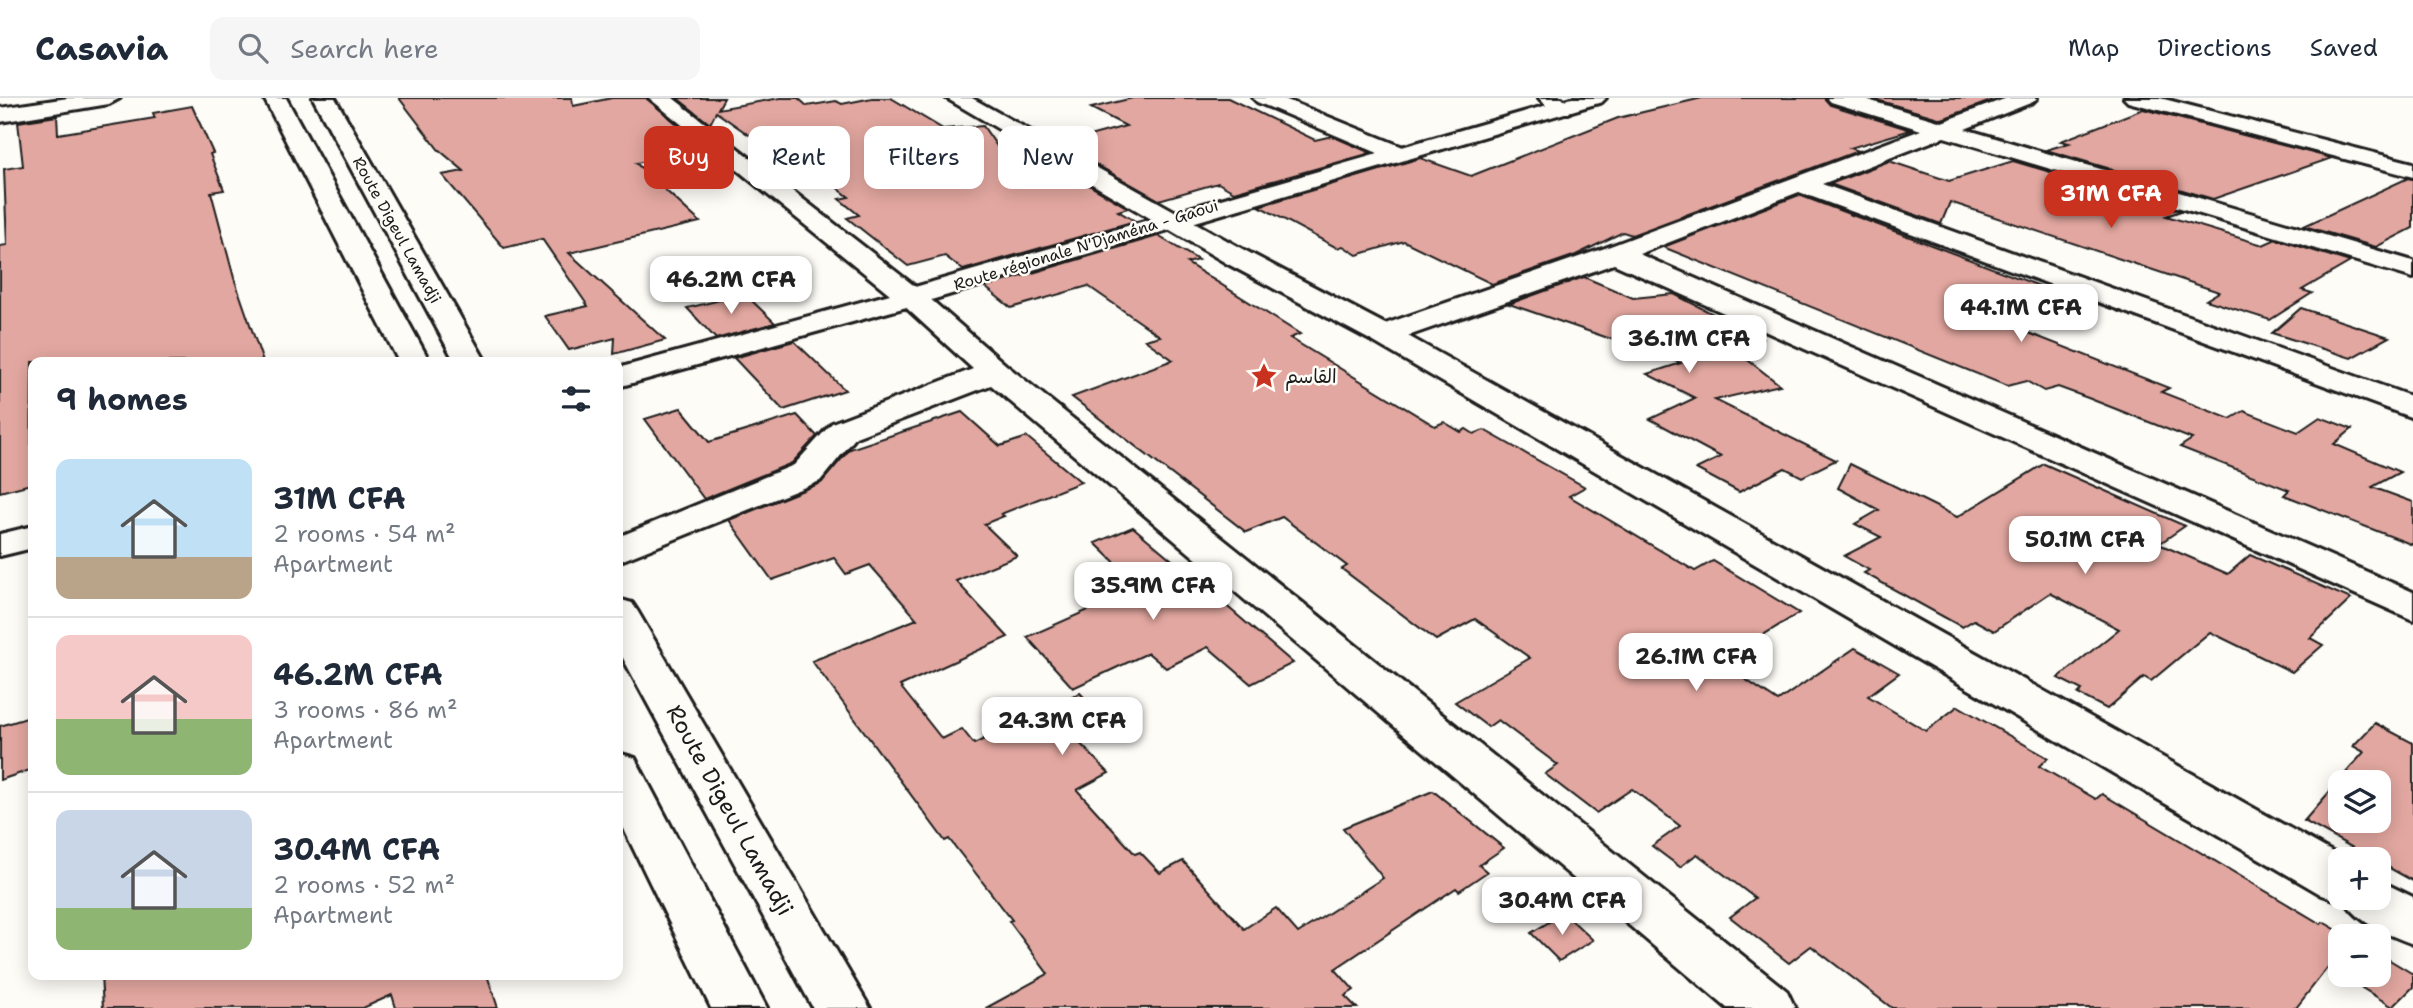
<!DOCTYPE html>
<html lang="en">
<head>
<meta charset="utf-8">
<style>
	:root { --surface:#fff; --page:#f6f6f7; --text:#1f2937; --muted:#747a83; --line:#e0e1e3; --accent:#c8321e }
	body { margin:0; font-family:"Shantell Sans","Playpen Sans Arabic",sans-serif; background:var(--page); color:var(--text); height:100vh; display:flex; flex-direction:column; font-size:26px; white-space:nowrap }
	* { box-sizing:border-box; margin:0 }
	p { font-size:23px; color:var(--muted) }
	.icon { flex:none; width:38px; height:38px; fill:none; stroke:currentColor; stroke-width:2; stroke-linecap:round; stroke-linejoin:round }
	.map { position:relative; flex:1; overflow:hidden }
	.panel { position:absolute; left:28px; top:259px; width:595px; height:623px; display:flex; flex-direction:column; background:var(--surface); border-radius:14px; box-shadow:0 4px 18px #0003 }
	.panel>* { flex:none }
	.banner { position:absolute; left:644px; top:28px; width:665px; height:63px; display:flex; gap:14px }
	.controls { position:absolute; left:2328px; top:672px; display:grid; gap:14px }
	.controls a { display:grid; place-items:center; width:63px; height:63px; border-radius:14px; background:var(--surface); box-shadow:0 4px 18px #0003; font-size:35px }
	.price { position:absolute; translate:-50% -60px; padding:0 16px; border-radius:14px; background:#fff; color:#222; font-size:23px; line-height:46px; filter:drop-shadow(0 2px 4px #0008) }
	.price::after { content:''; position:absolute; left:50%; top:42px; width:21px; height:16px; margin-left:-10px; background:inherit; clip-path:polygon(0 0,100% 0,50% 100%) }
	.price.active { background:var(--accent); color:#fff }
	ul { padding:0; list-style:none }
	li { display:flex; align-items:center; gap:21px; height:175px; padding:0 28px }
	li+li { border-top:2px solid var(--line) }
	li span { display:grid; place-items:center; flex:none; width:196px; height:140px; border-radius:14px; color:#555 }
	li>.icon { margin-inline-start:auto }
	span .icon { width:84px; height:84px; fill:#fffc; stroke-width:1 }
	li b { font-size:30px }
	h2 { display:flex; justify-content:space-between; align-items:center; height:84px; padding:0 28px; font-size:30px }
	.tag { padding:0 24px; border-radius:14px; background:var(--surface); box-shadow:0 4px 18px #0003; font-size:24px; line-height:63px }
	.tag.active { background:var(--accent); color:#fff }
	header { display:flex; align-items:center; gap:42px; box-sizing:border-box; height:98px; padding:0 35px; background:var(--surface); border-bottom:2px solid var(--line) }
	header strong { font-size:33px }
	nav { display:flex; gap:38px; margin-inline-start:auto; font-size:24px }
	.search { width:490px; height:63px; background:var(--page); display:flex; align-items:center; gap:18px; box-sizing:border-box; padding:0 24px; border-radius:14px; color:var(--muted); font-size:26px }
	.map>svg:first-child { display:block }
	.building { fill:#e2a7a0; stroke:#1c1c1c; stroke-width:2; fill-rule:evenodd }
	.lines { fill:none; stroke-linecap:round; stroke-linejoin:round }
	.street-casing { stroke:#1c1c1c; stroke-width:6 }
	.secondary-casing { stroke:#1c1c1c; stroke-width:6 }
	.street { fill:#fdfcf7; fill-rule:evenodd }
	.secondary { fill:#fdfcf7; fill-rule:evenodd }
	.labels { text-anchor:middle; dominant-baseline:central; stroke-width:5; stroke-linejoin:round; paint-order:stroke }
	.far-street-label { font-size:16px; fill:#1c1c1c; stroke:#fdfcf7 }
	.poi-label { font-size:19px; fill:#1c1c1c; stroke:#fdfcf7; text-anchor:start }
	.near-street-label { font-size:23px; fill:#1c1c1c; stroke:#fdfcf7 }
</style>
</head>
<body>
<header>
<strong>Casavia</strong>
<div class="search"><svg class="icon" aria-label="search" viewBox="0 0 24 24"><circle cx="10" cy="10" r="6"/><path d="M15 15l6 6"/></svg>Search here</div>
<nav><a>Map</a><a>Directions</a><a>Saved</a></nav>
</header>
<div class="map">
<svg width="2413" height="910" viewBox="0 0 2413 910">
	<rect width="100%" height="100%" fill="#fdfcf7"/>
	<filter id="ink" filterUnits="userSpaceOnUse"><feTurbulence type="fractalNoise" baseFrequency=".0143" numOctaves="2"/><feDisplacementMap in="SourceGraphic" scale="14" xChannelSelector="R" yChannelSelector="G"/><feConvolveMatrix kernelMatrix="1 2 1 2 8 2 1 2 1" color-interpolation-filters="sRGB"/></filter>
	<g filter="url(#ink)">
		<!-- building -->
		<g class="building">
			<polygon points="399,0 572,0 573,8 612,0 646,0 700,45 695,54 636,65 700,124 569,155 665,242 614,256 615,240 569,252 545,218 588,208 542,141 504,150 442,77 464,73 438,51"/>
			<polygon points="677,0 724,0 718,11 780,0 798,0 807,8 836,3 842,6 872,0 891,0 943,31 983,28 1006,61 1032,54 1128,110 1118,113 1135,123 963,172 945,158 908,168 847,120 859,117 839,101 849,99 765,34 749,37 716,14 710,26"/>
			<polygon points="1133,0 1228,0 1315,42 1332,38 1371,55 1234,94 1218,85 1159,102 1060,46 1126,28 1091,10"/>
			<polygon points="1702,0 1824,0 1830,7 1911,32 1850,50 1858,53 1632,137 1623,134 1576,157 1492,186 1404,143 1357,157 1343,148 1337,150 1259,108 1420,60 1471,78 1618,20"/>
			<polygon points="1870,0 1990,0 1991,3 1942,21"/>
			<polygon points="192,8 213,55 210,56 224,92 211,94 234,180 263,264 32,264 31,386 0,394 0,148 7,147 4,71 23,68 18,24 57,18 58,36 155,20 153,15"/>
			<polygon points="2143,11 2332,60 2213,101 2046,52 2069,45 2061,43"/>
			<polygon points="1889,63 1949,83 2013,63 2181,113 2166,118 2263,147 2276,141 2350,164 2302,192 2312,195 2270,222 2206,202 2219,194 1950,104 1941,126 1830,86"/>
			<polygon points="2408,80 2413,81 2413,130 2376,149 2304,128"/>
			<polygon points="1799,97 2079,203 2026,234 2169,290 2161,294 2230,321 2244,313 2298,334 2320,319 2352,331 2334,346 2400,374 2372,389 2413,404 2413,447 2284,397 2289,392 2180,349 2192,341 2088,300 2058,289 2044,293 2026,283 2007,288 1663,149"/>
			<polygon points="1158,138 1198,162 1187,165 1300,236 1290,240 1435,328 1444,324 1461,334 1466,331 1474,336 1484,332 1585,389 1569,398 1695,473 1713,463 1799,515 1719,564 1778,603 1855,550 1899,575 1868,598 1926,633 1958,608 2048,660 2039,668 2096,701 2102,696 2321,826 2323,824 2347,838 2340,838 2340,876 2328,869 2296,910 1892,910 1811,848 1789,865 1730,819 1755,800 1697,756 1680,769 1652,748 1680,728 1632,691 1596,715 1545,676 1558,667 1498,622 1488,629 1455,604 1530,560 1475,521 1436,542 1342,471 1347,468 1282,419 1246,434 1072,299 1173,262 1145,242 1160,238 1088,188 1011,210 985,189"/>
			<polygon points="1584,179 1633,200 1674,196 1762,241 1735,252 1780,287 1715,302 1836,362 1802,379 1785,370 1739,394 1696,371 1721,359 1650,321 1695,300 1647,276 1681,265 1509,206"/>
			<polygon points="745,196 775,225 716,241 687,210"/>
			<polygon points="2301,210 2389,239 2351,260 2272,235"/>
			<polygon points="794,243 845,292 783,312 734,260"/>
			<polygon points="681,310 709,344 797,317 817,338 792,365 704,401 645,321"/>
			<polygon points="962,314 1000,348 1027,339 1081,384 1001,416 1004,418 984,426 1017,458 956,483 1008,539 900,588 942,641 962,631 974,646 1080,595 1101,617 1068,633 1109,675 1077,692 1135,756 1140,754 1160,775 1183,763 1244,831 1276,810 1298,835 1383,780 1343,730 1433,693 1504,750 1479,767 1487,774 1459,793 1456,790 1335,871 1354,892 1345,898 1357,910 986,910 1048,876 1009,823 1012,822 949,741 945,743 812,563 917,521 870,467 846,476 834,460 772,482 729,422 821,385 850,351"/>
			<polygon points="1850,366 1957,419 2044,366 2185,428 2159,446 2228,476 2250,457 2351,501 2310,540 2323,547 2292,574 2210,534 2151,583 2144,579 2107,611 2078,596 2082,592 2058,580 2119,531 2050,495 1994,533 1974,522 1962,529 1864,475 1869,472 1844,458 1881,439 1855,426 1879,412 1838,390"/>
			<polygon points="1133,429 1222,504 1293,565 1251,586 1208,549 1166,570 1148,555 1073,590 1027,539 1102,506 1095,500 1134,483 1095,445"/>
			<polygon points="33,618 33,671 0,682 0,628"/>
			<path d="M2375,625l38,20v138l-109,-60 60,-69 -11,-6zM2340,684h38v39h-38z"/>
			<polygon points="1564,815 1593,842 1559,863 1531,835"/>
			<polygon points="2378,855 2413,876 2413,889 2393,909 2341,877 2378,877"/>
			<polygon points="101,877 487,877 498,910 396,910 392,897 363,910 103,910"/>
		</g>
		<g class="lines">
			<defs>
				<g id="street">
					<polygon points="68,0 120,0 109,6 0,24 0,10"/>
					<polygon points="649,0 673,0 921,193 1006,267 1787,893 1795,910 1727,910 991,287 856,339 820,383 618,464 618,439 794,367 832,325 973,271 901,205"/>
					<path d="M946,0h26l274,153 139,73 220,-76 316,-118 -90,-28 -4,-4h34l81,24 65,-24h30l-4,4 -68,27 448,132v17l-469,-141 -122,47 591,213v21l-614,-226 -160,62 774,338v28l-799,-356 -206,72 937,523h-5v39h38v-18l35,17v47c-24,-9 -56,-21 -68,-44l-5,1 -18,-6 -950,-554 -146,-78z"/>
					<polygon points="1253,0 1282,0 1408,51 1412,56 1408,61 1392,61 1257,4"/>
					<polygon points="1539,0 1562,0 1572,10 1569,15 1553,15"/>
					<polygon points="2124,0 2160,0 2413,65 2413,79 2128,4"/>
					<polygon points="33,428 33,450 0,458 0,436"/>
				</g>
				<g id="secondary">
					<polygon points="264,0 286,0 430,264 399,264"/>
					<polygon points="313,0 335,0 486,264 455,264"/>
					<polygon points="1572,0 1606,0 1602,4 921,205 618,289 618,270 901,193"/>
					<polygon points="618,501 632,505 638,514 870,910 813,910 618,551"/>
					<polygon points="618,655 635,660 767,910 711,910 618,719"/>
				</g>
			</defs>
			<!-- street casing -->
			<use href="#street" class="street-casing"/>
			<!-- secondary casing -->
			<use href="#secondary" class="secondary-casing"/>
			<!-- street -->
			<use href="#street" class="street"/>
			<!-- secondary -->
			<use href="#secondary" class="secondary"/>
		</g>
	</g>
	<!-- icons -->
	<defs>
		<symbol id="sight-bare" viewBox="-9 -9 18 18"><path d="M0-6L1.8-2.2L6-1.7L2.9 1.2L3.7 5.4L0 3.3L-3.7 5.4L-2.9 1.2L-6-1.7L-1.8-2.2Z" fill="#c8321e" stroke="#fdfcf7" stroke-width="2.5" paint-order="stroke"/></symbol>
	</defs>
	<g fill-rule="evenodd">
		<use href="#sight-bare" x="1245" y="259" width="38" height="38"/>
	</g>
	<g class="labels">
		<!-- far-street labels -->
		<g class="far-street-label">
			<text transform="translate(397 132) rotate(61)">Route Digeul Lamadji</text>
			<text transform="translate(1086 147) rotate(-17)">Route régionale N'Djaména - Gaoui</text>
		</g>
		<!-- poi labels -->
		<g class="poi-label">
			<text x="1285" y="278">القاسم</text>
		</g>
		<!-- near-street labels -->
		<g class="near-street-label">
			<text transform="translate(730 712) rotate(61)">Route Digeul Lamadji</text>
		</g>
	</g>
</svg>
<div class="controls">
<a><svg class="icon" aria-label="layers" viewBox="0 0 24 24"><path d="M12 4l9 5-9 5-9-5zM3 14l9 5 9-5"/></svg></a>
<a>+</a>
<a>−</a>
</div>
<b class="price active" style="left:2111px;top:132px">31M CFA</b>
<b class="price" style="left:731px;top:218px">46.2M CFA</b>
<b class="price" style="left:2021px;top:246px">44.1M CFA</b>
<b class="price" style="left:1689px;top:277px">36.1M CFA</b>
<b class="price" style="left:2085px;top:478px">50.1M CFA</b>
<b class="price" style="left:1153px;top:524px">35.9M CFA</b>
<b class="price" style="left:1696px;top:595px">26.1M CFA</b>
<b class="price" style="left:1062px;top:659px">24.3M CFA</b>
<b class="price" style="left:1562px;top:839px">30.4M CFA</b>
<div class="banner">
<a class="tag active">Buy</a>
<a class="tag">Rent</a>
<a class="tag">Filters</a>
<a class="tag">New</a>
</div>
<section class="panel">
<h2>9 homes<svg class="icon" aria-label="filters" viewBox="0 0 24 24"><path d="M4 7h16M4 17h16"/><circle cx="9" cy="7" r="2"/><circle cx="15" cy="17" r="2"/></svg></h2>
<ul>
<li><span style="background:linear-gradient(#bfe0f5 70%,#b9a48a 0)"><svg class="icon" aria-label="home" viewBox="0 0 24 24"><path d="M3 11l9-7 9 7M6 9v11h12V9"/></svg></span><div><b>31M CFA</b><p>2 rooms · 54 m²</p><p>Apartment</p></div></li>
<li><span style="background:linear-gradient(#f6c9c9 60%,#8fb573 0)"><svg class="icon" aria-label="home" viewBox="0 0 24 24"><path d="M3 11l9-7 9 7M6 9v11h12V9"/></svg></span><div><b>46.2M CFA</b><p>3 rooms · 86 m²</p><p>Apartment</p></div></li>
<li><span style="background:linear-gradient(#c9d6e8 70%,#8fb573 0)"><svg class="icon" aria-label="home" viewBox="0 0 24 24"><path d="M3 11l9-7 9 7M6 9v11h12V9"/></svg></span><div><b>30.4M CFA</b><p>2 rooms · 52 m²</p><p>Apartment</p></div></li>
</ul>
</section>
</div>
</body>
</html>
